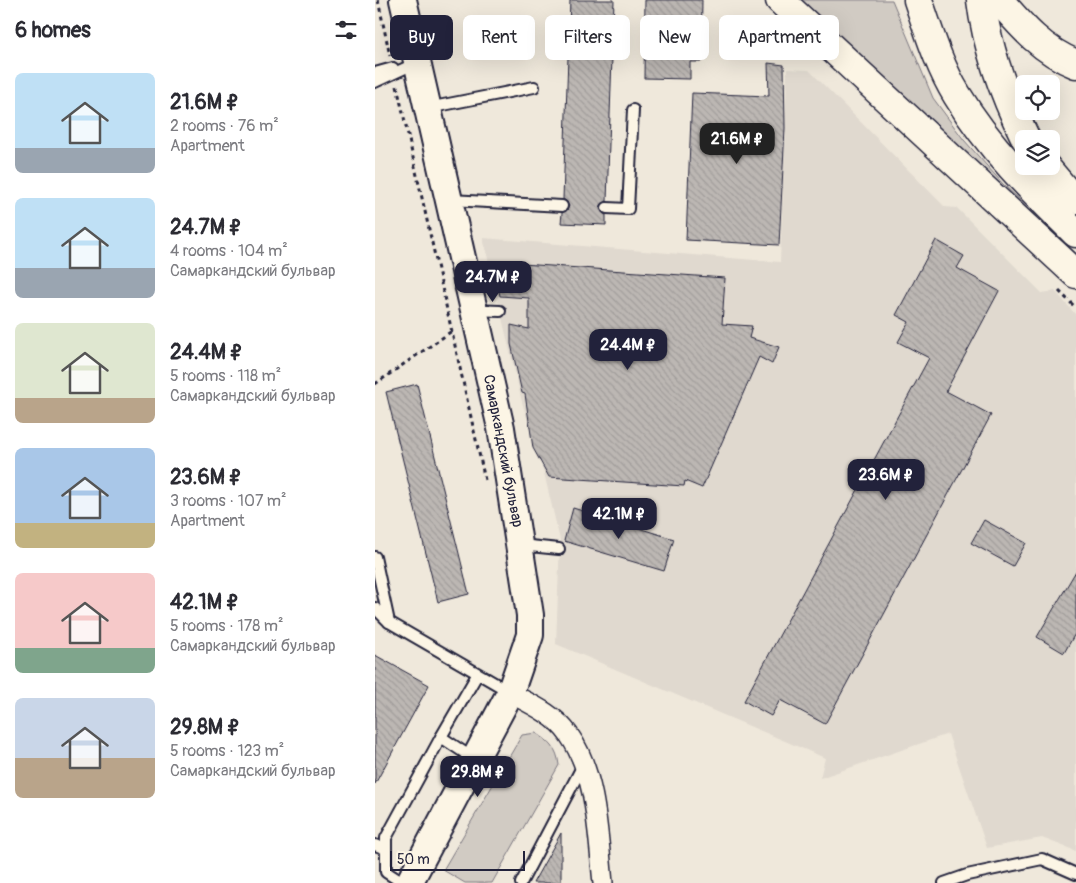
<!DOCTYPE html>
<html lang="en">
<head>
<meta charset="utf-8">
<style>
	:root { --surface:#fff; --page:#f2f2f3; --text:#2b2b33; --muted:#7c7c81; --accent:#22223b }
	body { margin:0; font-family:Pangolin,sans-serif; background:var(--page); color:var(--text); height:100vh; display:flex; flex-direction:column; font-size:19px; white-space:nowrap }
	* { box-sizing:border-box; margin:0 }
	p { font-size:16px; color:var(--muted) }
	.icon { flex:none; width:28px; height:28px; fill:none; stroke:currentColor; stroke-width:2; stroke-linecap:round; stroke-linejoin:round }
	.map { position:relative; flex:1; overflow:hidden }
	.panel { display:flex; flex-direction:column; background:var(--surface); width:375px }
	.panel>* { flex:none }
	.top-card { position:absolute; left:15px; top:15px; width:475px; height:45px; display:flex; gap:10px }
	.tools { position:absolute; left:640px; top:75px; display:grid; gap:10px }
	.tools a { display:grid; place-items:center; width:45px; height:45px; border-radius:8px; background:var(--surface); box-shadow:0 5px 20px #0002; font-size:25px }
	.scale { position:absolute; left:15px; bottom:12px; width:135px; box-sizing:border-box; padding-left:5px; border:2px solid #22223b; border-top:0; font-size:14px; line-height:18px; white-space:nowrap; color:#22223b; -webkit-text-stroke:4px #fcf5e5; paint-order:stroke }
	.price { position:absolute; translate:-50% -42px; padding:0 11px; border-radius:10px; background:var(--accent); color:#fff; font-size:16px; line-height:32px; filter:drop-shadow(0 1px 2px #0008) }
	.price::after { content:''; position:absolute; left:50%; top:30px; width:15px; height:11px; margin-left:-8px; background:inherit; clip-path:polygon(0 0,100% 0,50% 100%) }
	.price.current { background:#222; color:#fff }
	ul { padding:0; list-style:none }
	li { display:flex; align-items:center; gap:15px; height:125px; padding:0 15px }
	li span { display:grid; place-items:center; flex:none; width:140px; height:100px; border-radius:8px; color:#555 }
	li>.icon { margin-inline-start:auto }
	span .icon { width:60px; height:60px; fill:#fffc; stroke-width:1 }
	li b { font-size:21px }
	h2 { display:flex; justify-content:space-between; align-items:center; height:60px; padding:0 15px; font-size:21px }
	.chip { padding:0 18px; border-radius:8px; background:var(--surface); box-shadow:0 5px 20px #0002; font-size:18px; line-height:45px }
	.chip.current { background:var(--accent); color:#fff }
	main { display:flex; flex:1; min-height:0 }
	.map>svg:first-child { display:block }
	.built { fill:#e0d9cf }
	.green { fill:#d1cbc3; stroke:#7a767f }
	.building { fill:url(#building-back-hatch); stroke:#22223b }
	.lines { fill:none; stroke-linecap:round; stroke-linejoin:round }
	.lane-casing { stroke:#22223b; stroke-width:14 }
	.street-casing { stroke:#22223b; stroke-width:22 }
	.secondary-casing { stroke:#22223b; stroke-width:30 }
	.primary-casing { stroke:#22223b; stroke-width:31 }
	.path { stroke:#22223b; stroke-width:3; stroke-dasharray:4 4; stroke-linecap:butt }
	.lane { stroke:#fcf5e5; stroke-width:10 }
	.street { stroke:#fcf5e5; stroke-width:19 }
	.secondary { stroke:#fcf5e5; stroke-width:26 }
	.primary { stroke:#fcf5e5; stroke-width:28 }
	.labels { text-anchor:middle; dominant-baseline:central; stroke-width:4; stroke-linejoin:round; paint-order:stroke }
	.street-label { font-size:15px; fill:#22223b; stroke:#fcf5e5 }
</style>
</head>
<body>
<main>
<section class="panel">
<h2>6 homes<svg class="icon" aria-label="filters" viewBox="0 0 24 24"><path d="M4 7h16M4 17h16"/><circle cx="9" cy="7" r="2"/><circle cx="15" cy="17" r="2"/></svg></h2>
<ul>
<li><span style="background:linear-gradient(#bfe0f5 75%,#9aa5b1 0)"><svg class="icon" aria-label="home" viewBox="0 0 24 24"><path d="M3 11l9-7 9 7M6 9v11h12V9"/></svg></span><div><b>21.6M ₽</b><p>2 rooms · 76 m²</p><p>Apartment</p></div></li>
<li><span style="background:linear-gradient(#bfe0f5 70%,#9aa5b1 0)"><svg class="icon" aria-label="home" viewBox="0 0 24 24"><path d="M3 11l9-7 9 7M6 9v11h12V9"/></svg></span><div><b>24.7M ₽</b><p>4 rooms · 104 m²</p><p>Самаркандский бульвар</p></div></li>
<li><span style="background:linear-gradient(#dfe7d0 75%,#b9a48a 0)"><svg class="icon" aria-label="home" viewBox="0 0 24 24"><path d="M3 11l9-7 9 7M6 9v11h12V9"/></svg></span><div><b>24.4M ₽</b><p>5 rooms · 118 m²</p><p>Самаркандский бульвар</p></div></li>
<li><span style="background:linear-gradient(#a9c7e8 75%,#c2b280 0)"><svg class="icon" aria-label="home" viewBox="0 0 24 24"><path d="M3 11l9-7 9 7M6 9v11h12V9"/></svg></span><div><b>23.6M ₽</b><p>3 rooms · 107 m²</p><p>Apartment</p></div></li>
<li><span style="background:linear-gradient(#f6c9c9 75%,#7fa58c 0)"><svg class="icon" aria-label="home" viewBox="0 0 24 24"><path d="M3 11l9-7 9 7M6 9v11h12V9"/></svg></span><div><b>42.1M ₽</b><p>5 rooms · 178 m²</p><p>Самаркандский бульвар</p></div></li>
<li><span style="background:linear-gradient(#c9d6e8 60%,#b9a48a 0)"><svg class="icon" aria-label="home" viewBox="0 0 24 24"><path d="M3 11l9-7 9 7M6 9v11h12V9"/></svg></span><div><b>29.8M ₽</b><p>5 rooms · 123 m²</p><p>Самаркандский бульвар</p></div></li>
</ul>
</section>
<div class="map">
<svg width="701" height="883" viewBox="0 0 701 883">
	<defs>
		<pattern id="building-back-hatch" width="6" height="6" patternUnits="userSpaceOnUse" patternTransform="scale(1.25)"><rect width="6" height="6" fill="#bcb7b3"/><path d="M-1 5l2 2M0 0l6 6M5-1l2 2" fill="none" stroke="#a19d9b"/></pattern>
	</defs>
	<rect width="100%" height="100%" fill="#efe8db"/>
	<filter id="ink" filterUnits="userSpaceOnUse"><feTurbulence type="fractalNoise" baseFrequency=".02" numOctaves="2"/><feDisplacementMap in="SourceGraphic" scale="10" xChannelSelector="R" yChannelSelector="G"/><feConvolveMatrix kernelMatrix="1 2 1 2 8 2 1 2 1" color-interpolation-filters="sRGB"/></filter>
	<g filter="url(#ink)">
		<!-- built -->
		<polygon class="built" points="412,69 434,70 570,207 582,208 667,293 680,291 701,315 701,851 667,838 612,848 573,734 445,778 450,758 181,644 185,540 169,473 147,402 108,238 405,262"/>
		<!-- green -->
		<g class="green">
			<polygon points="423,0 517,0 558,98 589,140 628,184 701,253 701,259"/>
			<path d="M161,733c14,9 21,15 23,32l-67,118h-27l-22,-13 79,-135z"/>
		</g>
		<!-- building -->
		<g class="building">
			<polygon points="195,0 239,0 232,201 227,204 225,208 228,213 231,215 231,225 186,223 187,213 192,210 194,206 191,201 188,199"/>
			<polygon points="270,0 327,0 326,62 315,62 315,79 269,78"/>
			<polygon points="393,63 409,65 410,128 404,245 311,240 317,93 394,96"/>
			<polygon points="561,240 589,256 582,268 624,291 571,391 616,415 450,724 405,700 396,716 369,701 554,358 523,342 534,322 521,315"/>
			<polygon points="118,262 350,278 347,324 377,326 374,338 404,347 397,364 384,357 327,488 310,481 309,486 174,477 158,448 150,394 147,393 136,344 136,325 154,329 154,298 125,296"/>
			<polygon points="42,384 94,594 63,602 11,392"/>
			<polygon points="198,508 299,539 289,571 189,541"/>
			<polygon points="609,520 651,543 638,566 596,543"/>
			<polygon points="701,571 701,632 689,653 662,637"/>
			<polygon points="0,655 54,685 0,784"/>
			<polygon points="186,833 186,883 158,883"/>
		</g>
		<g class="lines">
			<defs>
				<g id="lane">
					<polyline points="0,73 18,68"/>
					<polyline points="0,82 41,63"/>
					<polyline points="53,108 159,87"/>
					<polyline points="75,200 187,206"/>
					<polyline points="232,208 253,209 258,110"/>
					<polyline points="99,310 125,311"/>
					<polyline points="145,545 184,549"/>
					<polyline points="0,557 14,622"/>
					<polyline points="0,608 14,622 135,692"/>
					<polyline points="66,737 102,675"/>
					<polyline points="0,845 11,849"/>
					<polyline points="28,883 11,872 11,838 66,737 99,759"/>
					<polyline points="146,883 208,765"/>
					<polyline points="569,883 592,875 667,859 701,874"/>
				</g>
				<path id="street" d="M135,693c21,11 46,22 59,42 28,40 29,101 34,148"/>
				<polyline id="secondary" points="28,0 126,428 155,615 155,635 135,693 34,883"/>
				<g id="primary">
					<polyline points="405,0 701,274"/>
					<path d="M543,0c11,32 21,66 39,95 32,53 75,95 119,138"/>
					<path d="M606,0c6,49 23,95 45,139"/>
					<path d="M624,0c23,27 44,51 77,64"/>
					<polyline points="670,166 692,192 701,199"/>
				</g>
			</defs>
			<!-- lane casing -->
			<use href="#lane" class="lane-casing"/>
			<!-- street casing -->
			<use href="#street" class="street-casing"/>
			<!-- secondary casing -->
			<use href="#secondary" class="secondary-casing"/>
			<!-- primary casing -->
			<use href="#primary" class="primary-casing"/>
			<!-- path -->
			<g class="path">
				<polyline points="3,0 15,56"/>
				<polyline points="22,86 110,480"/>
				<polyline points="684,291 701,308"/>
				<polyline points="0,384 77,331"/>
			</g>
			<!-- lane -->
			<use href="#lane" class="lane"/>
			<!-- street -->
			<use href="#street" class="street"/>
			<!-- secondary -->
			<use href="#secondary" class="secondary"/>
			<!-- primary -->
			<use href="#primary" class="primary"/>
		</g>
	</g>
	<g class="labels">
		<!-- street labels -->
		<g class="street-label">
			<text transform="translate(128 451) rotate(79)">Самаркандский бульвар</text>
		</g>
	</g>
</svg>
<div class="tools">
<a><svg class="icon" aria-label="locate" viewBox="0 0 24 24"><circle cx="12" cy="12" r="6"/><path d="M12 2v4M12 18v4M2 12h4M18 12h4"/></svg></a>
<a><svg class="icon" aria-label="layers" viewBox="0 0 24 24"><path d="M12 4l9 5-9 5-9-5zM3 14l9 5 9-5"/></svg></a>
</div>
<div class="scale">50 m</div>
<b class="price current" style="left:362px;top:165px">21.6M ₽</b>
<b class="price" style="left:118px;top:303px">24.7M ₽</b>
<b class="price" style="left:253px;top:371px">24.4M ₽</b>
<b class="price" style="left:511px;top:501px">23.6M ₽</b>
<b class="price" style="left:244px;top:540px">42.1M ₽</b>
<b class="price" style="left:103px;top:798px">29.8M ₽</b>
<div class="top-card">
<a class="chip current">Buy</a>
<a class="chip">Rent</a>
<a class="chip">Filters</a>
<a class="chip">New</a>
<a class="chip">Apartment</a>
</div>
</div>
</main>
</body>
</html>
